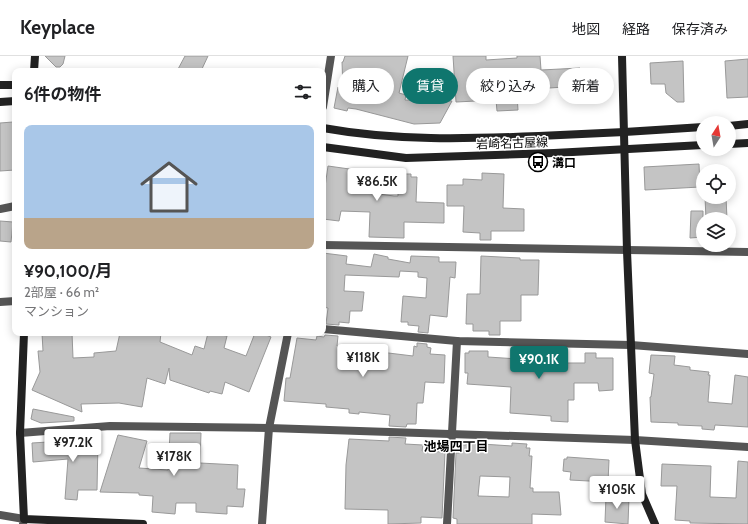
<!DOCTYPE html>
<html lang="ja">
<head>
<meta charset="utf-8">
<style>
	:root { --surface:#fff; --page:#f6f6f6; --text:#202124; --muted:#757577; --line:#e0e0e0; --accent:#0f766e }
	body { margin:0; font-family:Cabin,"Noto Sans JP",sans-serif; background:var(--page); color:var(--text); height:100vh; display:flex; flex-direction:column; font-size:15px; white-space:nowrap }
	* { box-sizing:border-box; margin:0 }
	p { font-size:13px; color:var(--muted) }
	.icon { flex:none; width:22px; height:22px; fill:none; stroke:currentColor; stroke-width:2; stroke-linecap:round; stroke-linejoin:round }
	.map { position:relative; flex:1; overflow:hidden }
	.side { position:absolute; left:12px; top:12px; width:314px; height:268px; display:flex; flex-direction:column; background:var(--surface); border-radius:8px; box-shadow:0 2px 10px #0003 }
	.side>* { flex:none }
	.top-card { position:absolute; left:338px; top:12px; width:350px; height:36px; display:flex; gap:8px }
	.needle { width:26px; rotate:11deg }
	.fabs { position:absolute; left:696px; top:60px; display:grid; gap:8px }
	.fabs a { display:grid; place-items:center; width:40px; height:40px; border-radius:50%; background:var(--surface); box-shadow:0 2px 10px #0003; font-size:20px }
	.price { position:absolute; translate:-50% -34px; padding:0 9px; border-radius:4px; background:#fff; color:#222; font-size:13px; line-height:26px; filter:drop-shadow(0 1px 2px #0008) }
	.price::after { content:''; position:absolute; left:50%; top:24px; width:12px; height:9px; margin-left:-6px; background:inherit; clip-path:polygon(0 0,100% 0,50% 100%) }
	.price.on { background:var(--accent); color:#fff }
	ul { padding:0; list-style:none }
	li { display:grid; align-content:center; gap:8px; height:212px; padding:0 12px }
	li+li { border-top:1px solid var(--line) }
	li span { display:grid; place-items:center; height:124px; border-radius:8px; color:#555 }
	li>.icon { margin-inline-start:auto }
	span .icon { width:72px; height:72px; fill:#fffc; stroke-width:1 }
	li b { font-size:17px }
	h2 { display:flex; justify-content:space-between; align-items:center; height:48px; padding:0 12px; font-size:17px }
	.pill { padding:0 14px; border-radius:18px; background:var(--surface); box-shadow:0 2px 10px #0003; font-size:14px; line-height:36px }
	.pill.on { background:var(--accent); color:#fff }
	header { display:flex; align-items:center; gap:24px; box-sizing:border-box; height:56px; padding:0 20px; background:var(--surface); border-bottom:1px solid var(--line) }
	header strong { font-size:19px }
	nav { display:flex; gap:22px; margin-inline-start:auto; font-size:14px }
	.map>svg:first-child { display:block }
	.building { fill:#c4c4c4; stroke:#999; fill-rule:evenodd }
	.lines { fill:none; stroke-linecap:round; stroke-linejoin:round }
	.street { stroke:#555; stroke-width:8 }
	.secondary { stroke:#222; stroke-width:8 }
	.labels { text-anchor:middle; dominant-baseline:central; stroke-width:3; stroke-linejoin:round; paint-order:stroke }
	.street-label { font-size:12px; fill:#000; stroke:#fff }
	.poi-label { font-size:12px; font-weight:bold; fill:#000; stroke:#fff; text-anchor:start }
	.neighbourhood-label { font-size:13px; font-weight:bold; fill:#000; stroke:#fff }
</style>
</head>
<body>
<header>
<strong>Keyplace</strong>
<nav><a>地図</a><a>経路</a><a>保存済み</a></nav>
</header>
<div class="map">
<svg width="748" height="468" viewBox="0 0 748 468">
	<rect width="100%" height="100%" fill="#fff"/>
	<!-- building -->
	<g class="building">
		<polygon points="45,0 65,0 63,8 60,11 56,11"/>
		<polygon points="185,0 208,0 201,15 177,15"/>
		<polygon points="345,0 408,0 399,37 406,39 405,44 452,45 440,67 414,68 356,53 348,52 347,55 334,52 338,31 343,33 342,6 343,6"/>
		<polygon points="453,0 486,0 486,4 517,2 517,0 540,0 541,14 580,12 581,30 533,33 533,36 529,36 529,38 517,39 518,54 497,55 496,44 456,46"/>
		<polygon points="748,3 748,41 727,42 725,5"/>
		<polygon points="683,5 684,46 677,46 666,37 665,28 651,28 650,7"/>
		<polygon points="13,66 13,72 15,72 15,114 0,115 0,67"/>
		<polygon points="699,108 700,131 645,134 644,111"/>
		<polygon points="328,110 371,116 371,137 394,140 398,140 398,118 411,118 411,121 417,121 416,146 444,147 444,167 404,166 404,182 369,181 370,156 341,155 339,165 323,163 323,131 325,131"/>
		<polygon points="482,117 504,118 503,152 524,153 524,175 491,175 491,184 480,184 480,177 463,176 464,150 447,150 447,129 463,129 463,123 482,124"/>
		<polygon points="705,141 726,141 727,163 706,163"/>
		<polygon points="691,155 703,155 703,181 690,182"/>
		<polygon points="0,165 13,166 11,186 0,185"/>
		<polygon points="323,197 347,200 346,208 371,211 374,198 388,201 388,203 410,207 411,200 439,201 439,206 456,206 455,222 450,221 447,261 430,259 428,277 418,276 419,270 408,269 408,266 401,266 403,240 426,242 427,222 418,221 418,216 400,215 399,221 345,219 344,235 364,236 362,255 350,255 349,267 339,266 339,269 326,268 328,252 323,251"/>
		<polygon points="481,200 520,202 520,204 539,204 538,239 521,239 521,265 500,265 500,279 489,279 489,275 473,275 473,268 466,268 467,238 480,238"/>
		<polygon points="42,277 72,277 73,302 94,301 94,297 116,295 120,277 161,277 160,286 192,299 195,290 204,293 208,277 227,280 224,292 246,300 255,277 261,277 271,281 249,336 225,326 222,338 210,335 209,337 170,324 169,312 165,328 147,322 142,351 119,347 81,348 82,356 32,334 40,316 38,295 43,295"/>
		<polygon points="325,279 338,280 337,290 368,292 372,295 413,300 414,290 417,291 417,287 427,288 427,291 431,292 430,298 445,299 444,327 425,326 423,347 417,347 416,368 407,368 406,371 389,370 390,359 359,356 359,358 349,357 349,353 326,351 326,348 284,345 286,322 290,322 297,282 316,284 317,280 324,281"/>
		<polygon points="469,295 488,295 488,301 518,303 520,302 521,298 539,299 539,302 564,302 564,307 585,307 585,297 596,297 596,302 613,302 613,334 599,335 598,327 574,327 574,344 568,344 568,366 551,365 551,360 510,357 511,331 467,328 468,317 465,317 465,297 469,297"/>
		<polygon points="651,299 675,300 674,309 690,311 690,314 709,316 708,319 710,319 708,346 732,348 735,319 748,321 748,371 715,369 714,374 702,373 702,370 678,369 678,367 651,366 650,341 651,341 654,318 649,317"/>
		<polygon points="33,353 74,361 74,365 41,367 31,363"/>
		<polygon points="170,377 201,377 200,407 238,409 237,433 245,433 243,451 227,450 227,458 196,456 196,447 176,447 175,458 152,456 153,440 139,439 139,437 100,436 118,379 147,385 139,412 168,414"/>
		<polygon points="389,381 406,382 405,388 423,389 422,395 445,396 442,462 421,461 421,467 388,468 388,454 345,453 346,409 349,383 389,385"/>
		<polygon points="82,383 98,384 97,434 78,434 77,444 65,443 68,403 33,406 32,387 64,385 82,386"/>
		<path d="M466,387l46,3v-3l15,1 -1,4h4l-1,8h3l-2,32h3v4h26l2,23 -29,-1v10h-75v-5l-4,-1 3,-65h4v-8h6zM480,420l30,1 -1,20 -31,-1z"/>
		<polygon points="567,401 609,404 608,426 570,424 571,416 563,415 564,403 567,403"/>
		<polygon points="738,405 748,406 748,468 690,467 690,465 675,464 677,430 661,430 662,408 711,410 710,441 736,442"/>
		<polygon points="606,440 629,441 628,468 605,466"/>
	</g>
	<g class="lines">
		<!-- street -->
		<g class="street">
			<polyline points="323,51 331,0"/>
			<polyline points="0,153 15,150"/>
			<polyline points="323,189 748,196"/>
			<polyline points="0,246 15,245"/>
			<polyline points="323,273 457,285 631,289 748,298"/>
			<polyline points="20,377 110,370 269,372 635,384 748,391"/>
			<polyline points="0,459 24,463 23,468"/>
			<polyline points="262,468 269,372 288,277"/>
			<polyline points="447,468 457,285"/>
		</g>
		<!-- secondary -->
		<g class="secondary">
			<polyline points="622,0 627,195 635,384 642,438 655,468"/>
			<polyline points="34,15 35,0"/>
			<polyline points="0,29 15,29"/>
			<polyline points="0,46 15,45"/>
			<polyline points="729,70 748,68"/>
			<path d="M323,72c72,13 143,11 216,8 54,-2 109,-5 164,-9"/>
			<polyline points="729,88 748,87"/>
			<polyline points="323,91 406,102 554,97 703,89"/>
			<polyline points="24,277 20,377 24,463 143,468"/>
		</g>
	</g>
	<!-- icons -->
	<defs>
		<symbol id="bus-ring" viewBox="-11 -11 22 22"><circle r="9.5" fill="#fff" stroke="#000" stroke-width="1.5"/><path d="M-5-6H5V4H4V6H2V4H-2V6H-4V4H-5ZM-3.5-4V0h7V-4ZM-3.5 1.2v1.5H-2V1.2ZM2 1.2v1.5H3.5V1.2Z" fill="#000"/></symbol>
	</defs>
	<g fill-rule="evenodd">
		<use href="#bus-ring" x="527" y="95" width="22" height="22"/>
	</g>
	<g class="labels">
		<!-- street labels -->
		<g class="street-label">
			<text transform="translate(512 87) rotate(-2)">岩崎名古屋線</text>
		</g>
		<!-- poi labels -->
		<g class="poi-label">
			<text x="552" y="106">溝口</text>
		</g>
		<!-- neighbourhood labels -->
		<g class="neighbourhood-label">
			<text x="456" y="390">池場四丁目</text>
		</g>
	</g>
</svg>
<div class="fabs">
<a><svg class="needle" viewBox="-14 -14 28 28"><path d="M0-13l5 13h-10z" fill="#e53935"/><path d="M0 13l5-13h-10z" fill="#757577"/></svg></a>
<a><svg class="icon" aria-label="locate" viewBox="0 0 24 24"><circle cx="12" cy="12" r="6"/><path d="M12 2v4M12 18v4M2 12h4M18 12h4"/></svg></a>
<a><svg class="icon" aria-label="layers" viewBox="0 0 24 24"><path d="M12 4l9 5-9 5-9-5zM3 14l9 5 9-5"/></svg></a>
</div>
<b class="price" style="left:377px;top:146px">¥86.5K</b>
<b class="price" style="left:363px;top:322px">¥118K</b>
<b class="price on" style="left:539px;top:324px">¥90.1K</b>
<b class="price" style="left:73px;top:407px">¥97.2K</b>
<b class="price" style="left:174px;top:421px">¥178K</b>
<b class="price" style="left:617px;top:454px">¥105K</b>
<div class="top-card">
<a class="pill">購入</a>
<a class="pill on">賃貸</a>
<a class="pill">絞り込み</a>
<a class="pill">新着</a>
</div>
<section class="side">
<h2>6件の物件<svg class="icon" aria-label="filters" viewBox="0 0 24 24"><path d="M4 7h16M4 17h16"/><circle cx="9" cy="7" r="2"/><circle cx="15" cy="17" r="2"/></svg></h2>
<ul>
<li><span style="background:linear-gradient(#a9c7e8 75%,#b9a48a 0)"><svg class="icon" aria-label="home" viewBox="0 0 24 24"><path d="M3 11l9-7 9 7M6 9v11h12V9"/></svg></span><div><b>¥90,100/月</b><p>2部屋 · 66 m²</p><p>マンション</p></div></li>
</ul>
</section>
</div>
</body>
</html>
